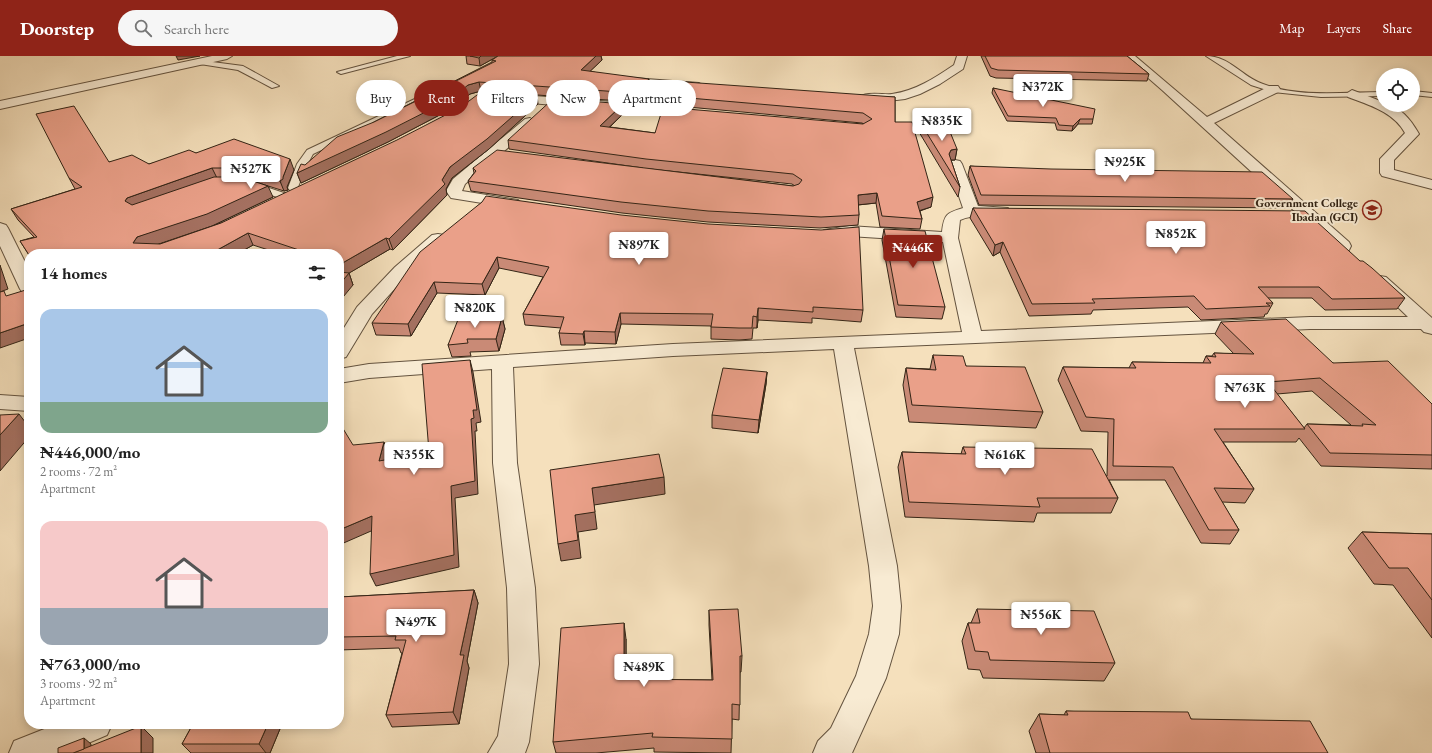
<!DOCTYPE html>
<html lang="en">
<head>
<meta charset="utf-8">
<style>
	:root { --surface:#fff; --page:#f6f6f6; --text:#222; --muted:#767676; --accent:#8f2418 }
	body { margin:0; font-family:"EB Garamond",serif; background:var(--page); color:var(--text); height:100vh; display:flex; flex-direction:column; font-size:15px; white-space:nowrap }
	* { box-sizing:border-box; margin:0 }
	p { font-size:13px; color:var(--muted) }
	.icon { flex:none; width:22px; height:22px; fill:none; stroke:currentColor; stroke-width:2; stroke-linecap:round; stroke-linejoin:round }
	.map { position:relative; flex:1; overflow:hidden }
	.sheet { position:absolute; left:24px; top:193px; width:320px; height:480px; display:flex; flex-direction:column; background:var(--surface); border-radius:16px; box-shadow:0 2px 10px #0003 }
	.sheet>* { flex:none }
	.hud { position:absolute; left:356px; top:24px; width:380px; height:36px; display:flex; gap:8px }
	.controls { position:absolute; left:1376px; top:12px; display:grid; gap:8px }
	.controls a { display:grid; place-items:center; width:44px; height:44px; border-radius:50%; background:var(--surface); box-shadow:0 2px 10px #0003; font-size:20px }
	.price { position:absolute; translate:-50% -34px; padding:0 9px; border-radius:4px; background:#fff; color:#222; font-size:13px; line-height:26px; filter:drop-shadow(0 1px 2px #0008) }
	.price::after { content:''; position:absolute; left:50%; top:24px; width:12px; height:9px; margin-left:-6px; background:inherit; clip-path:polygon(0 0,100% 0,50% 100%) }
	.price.selected { background:var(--accent); color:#fff }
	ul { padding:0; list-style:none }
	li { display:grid; align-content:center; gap:8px; height:212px; padding:0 16px }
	li span { display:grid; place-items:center; height:124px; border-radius:12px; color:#555 }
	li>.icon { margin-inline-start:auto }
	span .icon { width:72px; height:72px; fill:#fffc; stroke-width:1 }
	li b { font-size:17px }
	h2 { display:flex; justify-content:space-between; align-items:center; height:48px; padding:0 16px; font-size:17px }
	.tag { padding:0 14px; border-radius:18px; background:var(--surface); box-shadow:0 2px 10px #0003; font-size:14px; line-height:36px }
	.tag.selected { background:var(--accent); color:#fff }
	header { display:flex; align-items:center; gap:24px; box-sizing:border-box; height:56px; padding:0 20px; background:var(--accent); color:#fff }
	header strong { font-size:19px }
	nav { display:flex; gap:22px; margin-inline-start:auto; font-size:14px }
	.search { width:280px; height:36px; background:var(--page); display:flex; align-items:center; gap:10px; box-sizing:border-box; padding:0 14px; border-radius:22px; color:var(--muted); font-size:15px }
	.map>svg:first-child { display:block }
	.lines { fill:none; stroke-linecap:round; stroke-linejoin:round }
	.lane-casing { stroke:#64533f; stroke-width:2 }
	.street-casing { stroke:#64533f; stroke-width:2 }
	.lane { fill:#f8ebd3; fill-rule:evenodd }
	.street { fill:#f8ebd3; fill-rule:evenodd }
	.wall { fill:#c98a76; stroke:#332415; fill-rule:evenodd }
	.shaded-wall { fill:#a47060; stroke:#332415 }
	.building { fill:#eaa089; stroke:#332415 }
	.labels { text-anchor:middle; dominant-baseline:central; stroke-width:4; stroke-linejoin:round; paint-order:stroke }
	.far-poi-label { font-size:12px; font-weight:bold; fill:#332415; stroke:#f8ebd3; text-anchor:end }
</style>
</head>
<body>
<header>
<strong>Doorstep</strong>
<div class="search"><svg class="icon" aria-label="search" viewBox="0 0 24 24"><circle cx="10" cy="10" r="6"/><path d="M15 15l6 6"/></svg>Search here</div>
<nav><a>Map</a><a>Layers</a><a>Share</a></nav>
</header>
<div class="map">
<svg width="1432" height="697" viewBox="0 0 1432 697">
	<rect width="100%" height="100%" fill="#f5e0bc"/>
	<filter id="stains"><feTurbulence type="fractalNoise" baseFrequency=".005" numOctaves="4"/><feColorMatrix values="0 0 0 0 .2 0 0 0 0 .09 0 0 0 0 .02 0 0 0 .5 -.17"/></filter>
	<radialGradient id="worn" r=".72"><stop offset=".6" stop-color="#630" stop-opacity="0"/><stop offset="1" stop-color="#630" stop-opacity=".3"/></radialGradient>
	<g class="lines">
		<defs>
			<g id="lane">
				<polygon points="397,0 410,0 341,18 337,16"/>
				<path d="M1206,0c24,0 36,21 57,28 37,14 82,8 120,8v4l-62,1 -48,-5 -22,-7z"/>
				<polygon points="197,4 243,10 279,30 272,32 238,14 200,8 196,6"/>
				<polygon points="1413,35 1432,37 1432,41 1413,39"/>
				<polygon points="419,41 422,42 422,46 313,98 305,113 298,131 302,136 297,139 293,138 288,132 297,108 307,94"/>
				<polygon points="251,126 290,139 291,141 286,144 247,131 246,129"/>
			</g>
			<g id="street">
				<polygon points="212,0 232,0 227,3 0,53 0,45"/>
				<path d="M957,0h10l-4,13 -23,15 -20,10 -15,5 -25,3h-15l-6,-4c5,-7 25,-3 33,-4 23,-3 43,-16 62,-29z"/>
				<polygon points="1123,0 1135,0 1207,61 1270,30 1278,30 1280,33 1278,36 1214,67 1349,186 1351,190 1349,194 1343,195 1337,194 1162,34"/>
				<polygon points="620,21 699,27 705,31 699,35 616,26 614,24 616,22"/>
				<path d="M1352,34l31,12v3c17,0 28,15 36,29l-25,26v10l38,10v9l-50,-13 -2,-3v-14l25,-26c-11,-21 -36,-28 -57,-36l-2,-3z"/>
				<polygon points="508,38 691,52 697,56 691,60 504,45 502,42 504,39"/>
				<polygon points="530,62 536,66 535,69 465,128 462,135 518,144 521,147 518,150 513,152 451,142 446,135 453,123 525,63"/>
				<path d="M955,104l5,1 2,3 16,42 30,2 2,3 -2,3c-16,4 -33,-1 -48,6l-2,18 23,93 329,-14h98l-37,-36 3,-4 6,-1 6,1 46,41v16l-8,-2 -3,-3h-111l-456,19 43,218 4,40 -2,28 -13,44 -34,75h-39l5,-12 13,-13 25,-52 13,-42 4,-28 -4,-40 -35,-217 -161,7 -160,11 4,96 18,125 4,76 -10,78 -4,11h-37l10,-17 11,-72 -2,-76 -14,-125 -1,-94 -123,9 -30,5v-14l30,-5 304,-20 289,-12 -19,-90 -94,-6 -19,2 -6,-2 -2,-3 2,-3 25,-4 93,6c2,-17 4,-19 21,-24l-15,-44 2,-3z"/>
				<polygon points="0,167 6,169 8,172 29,214 29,238 23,237 20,233 0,190"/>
				<polygon points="438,178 444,179 446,183 444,187 407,219 372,258 346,301 339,303 339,280 357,251 395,211 432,179"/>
				<polygon points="0,339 29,341 29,355 0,353"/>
				<polygon points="57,668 112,668 107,679 65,697 9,697 14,685"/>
			</g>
		</defs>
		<!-- lane casing -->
		<use href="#lane" class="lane-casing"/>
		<!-- street casing -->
		<use href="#street" class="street-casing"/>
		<!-- lane -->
		<use href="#lane" class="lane"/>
		<!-- street -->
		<use href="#street" class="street"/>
	</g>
	<!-- wall -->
	<g class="wall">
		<polygon points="466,0 601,0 602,4 590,15 650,31 635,46 481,35 470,38 453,52 388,86 301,127 297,117 305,109 374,66 492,6 492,4 498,0 480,10 467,8"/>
		<polygon points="981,0 1127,0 1149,18 1147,25 996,22 990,20"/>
		<polygon points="993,32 1093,63 1092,68 1078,68 1072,75 1057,74 1055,67 1007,65 992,37"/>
		<path d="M666,40l229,1v25l36,85 -11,4 2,8 -2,10 -40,-2 -4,-24 -18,2 1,10 -1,10 -38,3 -112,-6 -86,-9 -151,-22 -3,-10 6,-8 -1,-5h170l-134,-19 -1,-9 115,-36 1,9 -14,14 45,6 209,-9 -2,-1 -196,-18zM650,113l142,15 3,2h-2z"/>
		<polygon points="538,48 489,93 452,122 446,133 447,139 393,194 390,193 349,217 353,229 339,198 281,198 253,189 237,198 29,198 29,199 20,185 34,181 18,164 11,153 75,133 69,122 109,106 149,108 196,97 294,114 287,131 288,134 284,135 246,123 273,141 212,170 158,188 160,188 221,167"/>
		<polygon points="920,66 957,93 955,104 951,104 960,131 958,141 919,76"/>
		<polygon points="970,110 1293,143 1288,152 979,149 968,119"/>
		<polygon points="482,146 863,254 861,266 812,262 812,267 758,264 757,272 753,272 752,283 739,284 711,283 711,270 621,268 616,288 585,287 585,289 561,289 559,277 561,272 525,269 523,258 543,221 499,212 485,239 437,237 411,280 376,279 372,267"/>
		<polygon points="973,152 1360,205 1405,242 1397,253 1325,254 1312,242 1268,242 1273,247 1267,258 1265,258 1264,261 1201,264 1188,251 1093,254 1091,258 1029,260 1000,196 993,200 970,162"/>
		<polygon points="884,173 945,251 942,263 896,261 882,184"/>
		<polygon points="465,261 502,261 505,273 499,295 470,296 471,300 452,301 448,289"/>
		<path d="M1221,266l112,41 99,41v65l-111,-3 -22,-28 -3,4h-73l31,47 -9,14 -23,-1 17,28 -9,14 -29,-1 -36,-63h-56l9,18 -7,15h-74l-3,9 -129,-5 -7,-50 4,-15 59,2 2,-7 144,29 1,-44 -27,-1 -23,-51 5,-13 66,1 3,-6 71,1 3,-7h6l2,-3 20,1 -19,-20zM1312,335l39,34 -44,-1 -3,4 -27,-34z"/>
		<polygon points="933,299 966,310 1043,356 1036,372 909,366 903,329 906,312 930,313"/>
		<polygon points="767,316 766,328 758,377 712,372 712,359"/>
		<polygon points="1362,476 1432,478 1432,582 1393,529 1374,528 1348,492"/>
		<polygon points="474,534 478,547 467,605 469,612 459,668 392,671 386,659 402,597 401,597 399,592 339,594 339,541"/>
		<polygon points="977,553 1115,607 1104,625 983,622 980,614 968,613 962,585 968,567 971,567"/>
		<polygon points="709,554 742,600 741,616 740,616 739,664 732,663 731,697 654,696 654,692 596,697 556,697 553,686 626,583 626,623 712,624 709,569"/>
		<polygon points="1066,655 1191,663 1328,697 1036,697 1029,675 1039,658 1064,659"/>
		<polygon points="193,668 282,668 270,697 191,697 182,688"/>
	</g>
	<!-- shaded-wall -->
	<g class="shaded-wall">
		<polygon points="176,0 200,0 178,4"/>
		<polygon points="481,0 498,0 480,10 479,2"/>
		<polygon points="596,0 601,0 602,4 582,23 581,14"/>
		<polygon points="649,23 650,31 635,46 634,37"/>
		<polygon points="479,26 481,35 470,38 453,52 388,86 301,127 297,117 468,29"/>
		<polygon points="537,39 538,48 489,93 452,122 446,133 447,139 393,194 389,183 442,124 450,111"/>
		<polygon points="623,48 624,57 601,79 600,70"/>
		<polygon points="1080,63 1078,68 1072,75 1073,70"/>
		<polygon points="957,93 955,104 949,104 949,98 951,94"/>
		<polygon points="290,103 294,114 287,131 288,134 284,135 280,125 283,121"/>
		<polygon points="212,112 217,122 131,156 125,145 127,142"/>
		<polygon points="268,130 273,141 212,170 144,193 133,187 137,181"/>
		<polygon points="877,137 876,147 857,149 858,139"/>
		<polygon points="933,141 931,151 915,156 917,146"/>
		<polygon points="248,177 253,189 237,198 210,198"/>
		<polygon points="386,182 390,193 339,223 339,209"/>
		<polygon points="1003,186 1000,196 993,200 995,189"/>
		<polygon points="497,201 499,212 485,239 482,228"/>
		<polygon points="0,209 8,233 0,236"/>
		<polygon points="349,217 353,229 339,246 339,229"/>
		<polygon points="434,226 437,237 411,280 408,268"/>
		<polygon points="758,252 758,264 757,272 757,261"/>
		<polygon points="620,257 621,268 616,288 615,276"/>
		<polygon points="502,261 505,273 499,295 496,283"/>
		<polygon points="29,267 29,282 0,292 0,277"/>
		<polygon points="584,275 585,287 585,289 583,278"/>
		<polygon points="470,304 473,316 481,366 476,367 477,375 475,375 478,438 455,442 459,511 376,530 370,518 451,430 471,363 473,354"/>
		<polygon points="767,316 766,328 758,377 759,364"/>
		<polygon points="19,358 29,371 29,381 0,415 0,379"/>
		<polygon points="384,386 388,398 384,417 379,405"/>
		<polygon points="664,421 665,438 594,449 597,473 578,476 581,502 561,505 558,488 592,432"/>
		<polygon points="372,460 378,472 339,489 339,474"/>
		<polygon points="474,534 478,547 467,605 469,612 459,668 453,656 460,599"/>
		<polygon points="624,567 626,583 626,638 624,623"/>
		<polygon points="29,641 29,646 25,643"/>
		<polygon points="268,668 282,668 270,697 266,697 259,688"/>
		<polygon points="141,670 153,682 153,697 141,697"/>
		<polygon points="84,682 91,688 90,697 84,693"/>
	</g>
	<!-- building -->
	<g class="building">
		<polygon points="470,0 481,0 479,2"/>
		<polygon points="498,0 596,0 581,14 649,23 634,37 479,26 468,29 451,43 386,76 297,117 301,108 305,109 337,81 374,66 496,5 492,4"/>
		<polygon points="985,0 1127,0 1149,18 998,14 991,12"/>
		<polygon points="671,25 895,41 895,66 912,66 933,141 917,146 922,163 882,160 877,137 858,139 859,159 821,161 708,155 621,146 468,125 476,115 473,112 497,94 793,130 799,128 802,124 793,118 646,103 508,84 554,42 623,48 600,70 655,77 663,51 863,68 872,63 863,57 666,40"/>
		<polygon points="993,32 1095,53 1093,63 1080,63 1073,70 1059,69 1056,62 1008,60"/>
		<polygon points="481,36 537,39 487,83 450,111 442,124 445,128 389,183 386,182 339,209 339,198 311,198 248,177 210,198 29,198 29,199 20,185 37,181 11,153 82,131 69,122 36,58 74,50 109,106 132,99 149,108 189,94 196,97 234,83 290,103 283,121 283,123 280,125 243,112 212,112 127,142 125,145 132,149 214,121 241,121 268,130 207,158 137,181 133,187 160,188 221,167 397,84 461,51"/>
		<polygon points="920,66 946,66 957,93 951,94 949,98 960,131"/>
		<polygon points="970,110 1051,113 1262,116 1293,143 981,139"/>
		<polygon points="486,140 621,159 708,168 821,174 859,171 863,254 813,251 813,256 758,252 757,261 753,260 752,272 739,272 711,271 713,258 620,257 615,276 584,275 583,278 559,277 564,261 523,258 549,211 497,201 482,228 434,226 408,268 372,267 420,196 482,146"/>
		<polygon points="973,152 1305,155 1360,205 1363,205 1372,212 1405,242 1332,243 1319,231 1258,231 1273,247 1266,247 1270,250 1206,253 1194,240 1092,243 1095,247 1032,248 1003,186 995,189"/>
		<polygon points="884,173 925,175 945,251 898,249"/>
		<polygon points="339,216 349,217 339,229"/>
		<polygon points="29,233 29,267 0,277 0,236 4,235 6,240"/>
		<polygon points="463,251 464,261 502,261 496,283 467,283 468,287 448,289"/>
		<polygon points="1286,263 1333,307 1388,305 1432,348 1432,399 1330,397 1307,368 1363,370 1362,368 1376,369 1320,322 1268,326 1305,373 1214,373 1254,433 1214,432 1239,474 1209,474 1173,411 1113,410 1114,363 1086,361 1063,311 1136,312 1132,306 1211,307 1206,300 1216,301 1214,297 1254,298 1221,266"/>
		<polygon points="933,299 963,300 966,310 1025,311 1043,356 912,349 906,312 936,314"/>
		<polygon points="470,304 477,354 473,354 474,362 471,363 475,425 451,430 454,499 370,518 372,460 339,474 339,366 353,389 384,386 379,405 429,396 422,308"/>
		<polygon points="723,312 767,316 759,364 712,359"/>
		<polygon points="19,358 0,379 0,359"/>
		<polygon points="963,391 1092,393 1118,442 1037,442 1040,451 909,446 902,396 966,398"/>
		<polygon points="659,398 664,421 592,432 595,456 575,459 578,484 558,488 550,414"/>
		<polygon points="1362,476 1432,478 1432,544 1408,512 1389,512"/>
		<polygon points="474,534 460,599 464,599 453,656 386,659 406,584 395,584 396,580 339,581 339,541"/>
		<polygon points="738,553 742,600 740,600 740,649 732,648 732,683 652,681 653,677 553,686 561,572 624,567 624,623 713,624 709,554"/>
		<polygon points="977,553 1094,555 1115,607 990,604 988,596 975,595 968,567 980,567"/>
		<polygon points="29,556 29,641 25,643"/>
		<polygon points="1066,655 1188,656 1191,663 1310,665 1328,697 1050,697 1039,658 1068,659"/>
		<polygon points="193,668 268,668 259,688 182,688"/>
		<polygon points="141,670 141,697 73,697"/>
		<polygon points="84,682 84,693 73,697 58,697 58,692"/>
	</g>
	<!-- icons -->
	<defs>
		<symbol id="school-ring" viewBox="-11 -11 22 22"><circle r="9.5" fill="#f8ebd3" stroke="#8f2418" stroke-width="1.5"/><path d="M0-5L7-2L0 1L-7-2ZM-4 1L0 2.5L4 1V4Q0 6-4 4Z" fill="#8f2418"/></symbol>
	</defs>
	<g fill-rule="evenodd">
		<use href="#school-ring" x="1361" y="143" width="22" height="22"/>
	</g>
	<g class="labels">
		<!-- far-poi labels -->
		<g class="far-poi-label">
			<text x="1358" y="147">Government College<tspan x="1358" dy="14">Ibadan (GCI)</tspan></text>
		</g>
	</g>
	<rect width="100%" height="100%" filter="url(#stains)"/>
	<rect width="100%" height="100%" fill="url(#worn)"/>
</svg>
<div class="controls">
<a><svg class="icon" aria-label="locate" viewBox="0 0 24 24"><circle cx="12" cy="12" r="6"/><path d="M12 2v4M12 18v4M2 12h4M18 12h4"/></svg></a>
</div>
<b class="price" style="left:1043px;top:52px">₦372K</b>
<b class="price" style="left:942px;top:86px">₦835K</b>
<b class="price" style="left:1125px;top:127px">₦925K</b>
<b class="price" style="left:251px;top:134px">₦527K</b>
<b class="price" style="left:1176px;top:199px">₦852K</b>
<b class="price" style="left:639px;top:210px">₦897K</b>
<b class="price selected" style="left:913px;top:213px">₦446K</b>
<b class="price" style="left:475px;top:273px">₦820K</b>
<b class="price" style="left:1245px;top:353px">₦763K</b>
<b class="price" style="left:414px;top:420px">₦355K</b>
<b class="price" style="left:1005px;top:420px">₦616K</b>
<b class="price" style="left:1041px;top:580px">₦556K</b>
<b class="price" style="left:416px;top:587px">₦497K</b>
<b class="price" style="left:644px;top:632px">₦489K</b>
<div class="hud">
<a class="tag">Buy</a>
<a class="tag selected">Rent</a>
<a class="tag">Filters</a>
<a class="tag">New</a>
<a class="tag">Apartment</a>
</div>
<section class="sheet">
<h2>14 homes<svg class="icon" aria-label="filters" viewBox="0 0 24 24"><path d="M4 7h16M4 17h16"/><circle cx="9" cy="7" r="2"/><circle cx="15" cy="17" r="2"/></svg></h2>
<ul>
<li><span style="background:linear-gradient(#a9c7e8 75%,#7fa58c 0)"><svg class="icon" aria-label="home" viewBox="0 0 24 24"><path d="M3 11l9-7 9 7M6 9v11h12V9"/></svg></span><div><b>₦446,000/mo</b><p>2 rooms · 72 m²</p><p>Apartment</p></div></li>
<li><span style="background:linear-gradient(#f6c9c9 70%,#9aa5b1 0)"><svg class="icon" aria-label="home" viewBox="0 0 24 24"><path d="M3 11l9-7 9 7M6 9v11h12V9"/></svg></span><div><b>₦763,000/mo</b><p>3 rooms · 92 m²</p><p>Apartment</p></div></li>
</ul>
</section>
</div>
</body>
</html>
